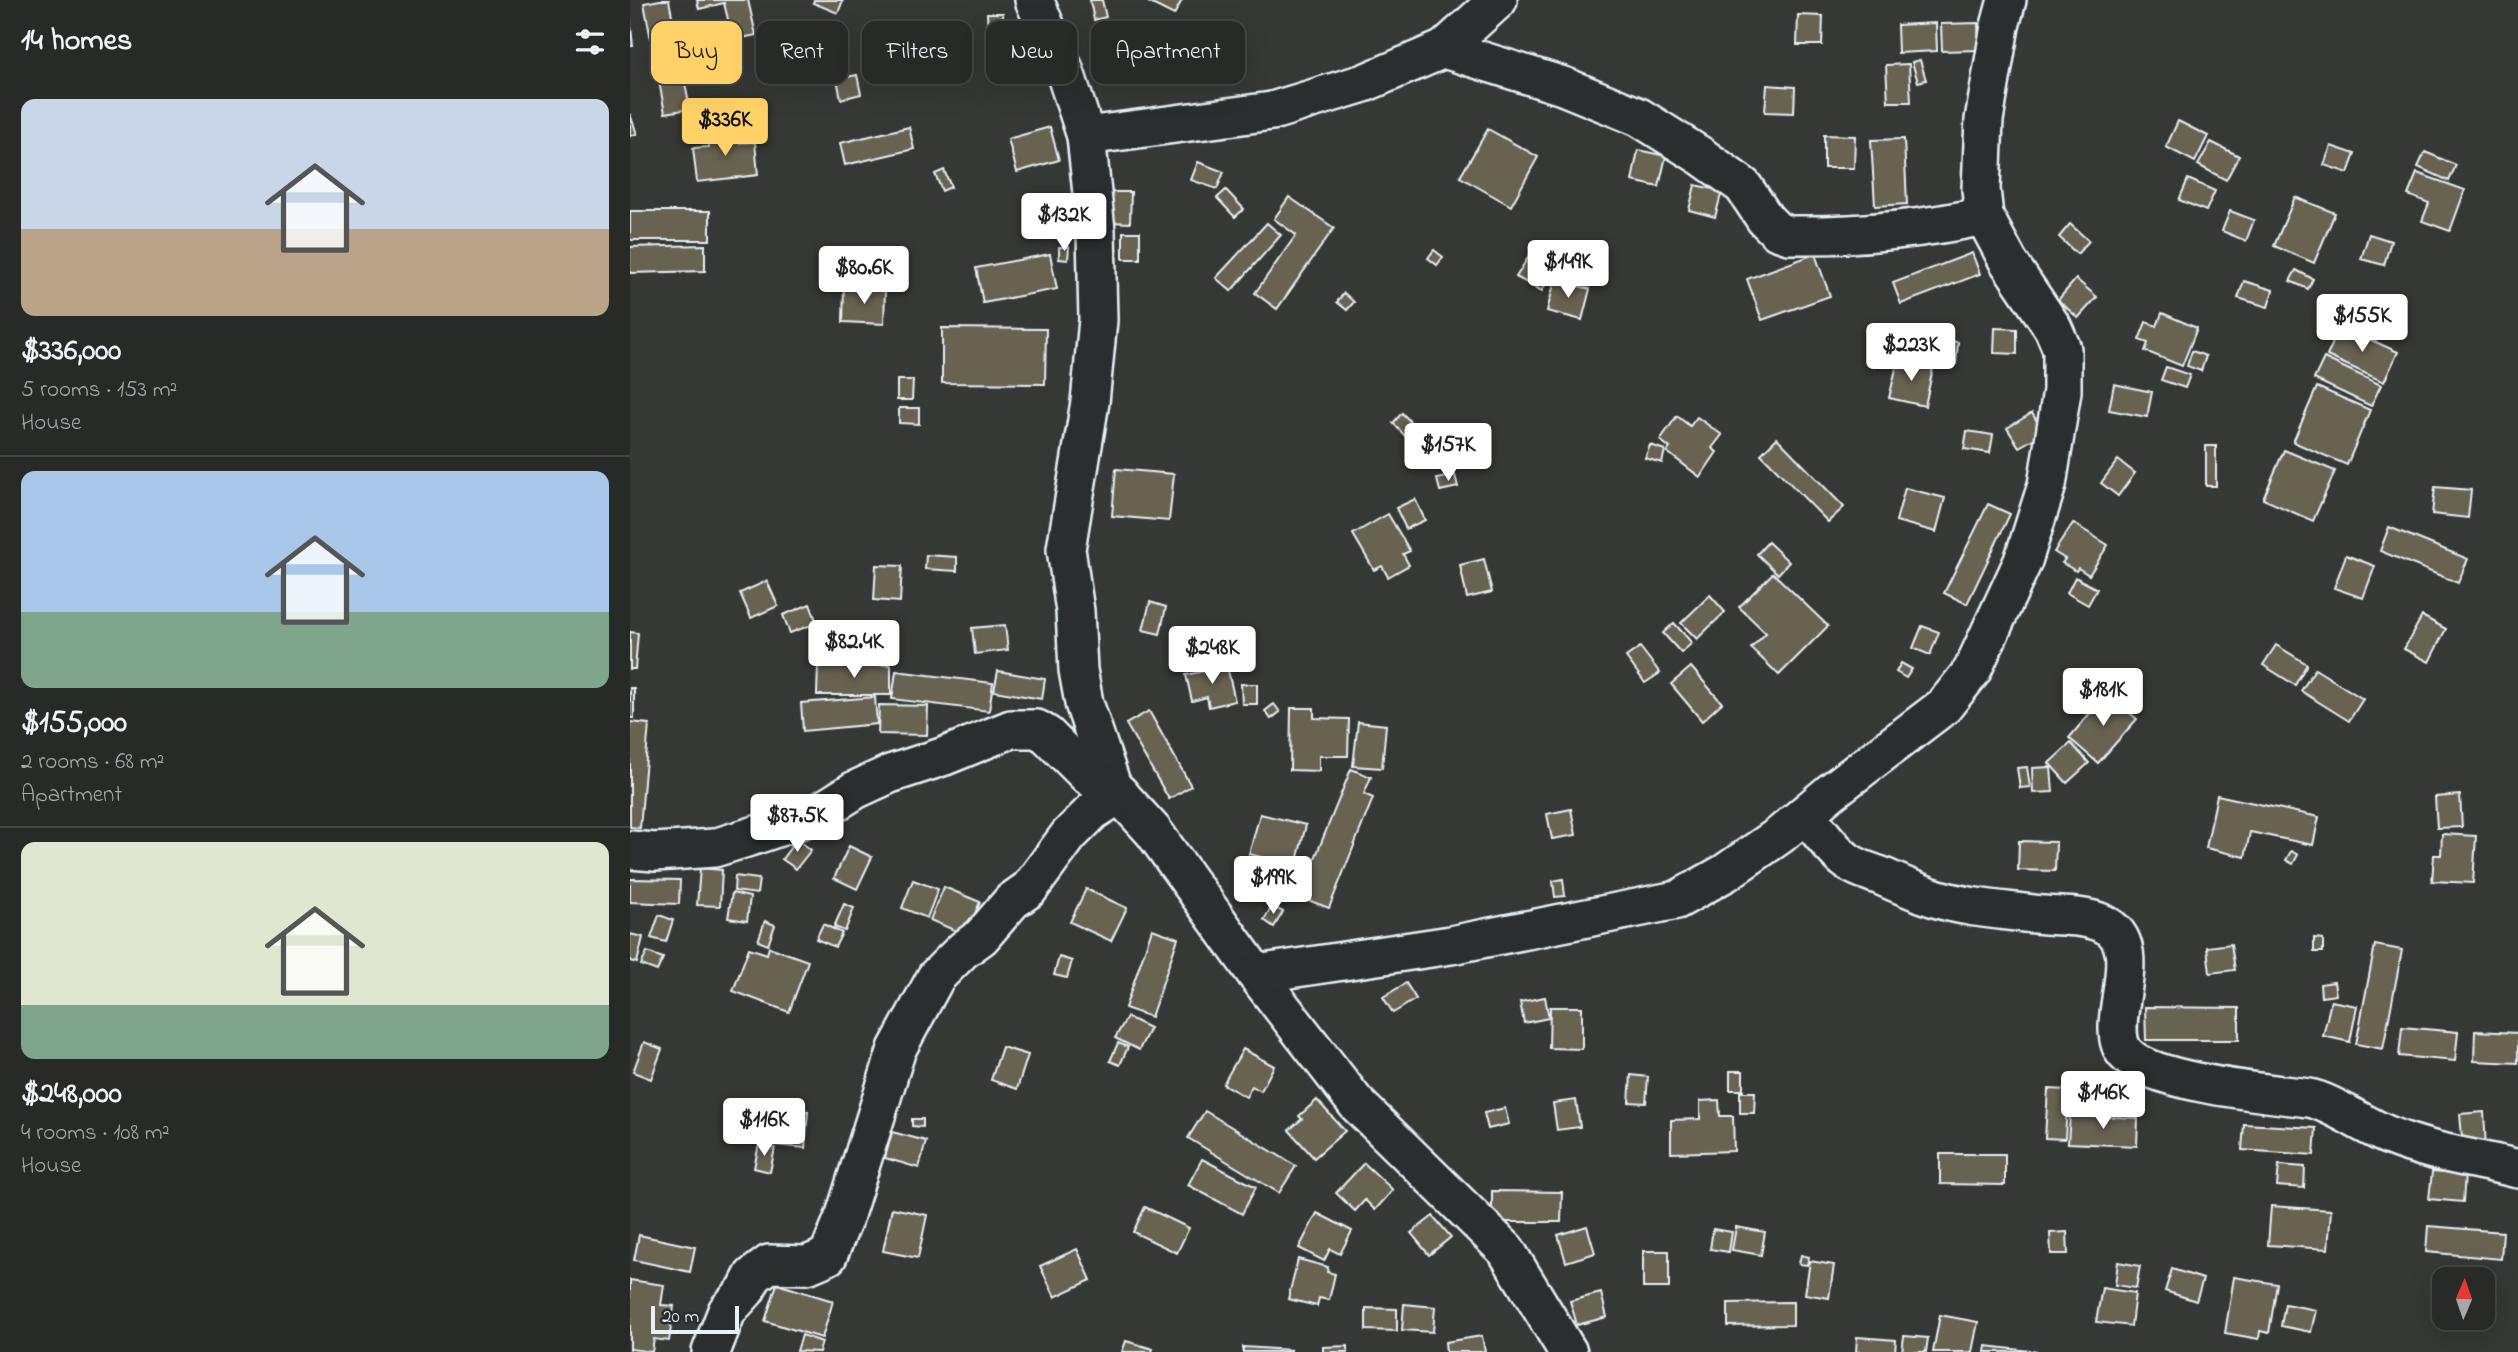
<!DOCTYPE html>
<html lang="en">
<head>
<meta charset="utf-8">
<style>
	:root { --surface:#282a28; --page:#303230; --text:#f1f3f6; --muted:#a5a7a8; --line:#444645; --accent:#ffd166 }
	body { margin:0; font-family:"Indie Flower",sans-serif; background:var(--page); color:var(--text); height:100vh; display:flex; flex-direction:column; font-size:26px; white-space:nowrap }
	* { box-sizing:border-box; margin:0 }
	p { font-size:23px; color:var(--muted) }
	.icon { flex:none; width:38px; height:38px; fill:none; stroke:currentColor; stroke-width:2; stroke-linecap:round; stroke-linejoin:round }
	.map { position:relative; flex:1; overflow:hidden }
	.panel { display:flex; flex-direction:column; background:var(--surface); width:630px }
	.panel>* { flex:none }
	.hud { position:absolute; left:21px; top:21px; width:665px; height:63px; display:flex; gap:14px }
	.needle { width:46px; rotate:2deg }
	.tools { position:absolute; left:1802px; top:1267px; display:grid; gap:14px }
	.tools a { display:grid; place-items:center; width:63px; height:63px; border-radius:14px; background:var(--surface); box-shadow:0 7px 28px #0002,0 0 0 2px var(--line); font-size:35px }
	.scale { position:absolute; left:21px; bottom:18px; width:88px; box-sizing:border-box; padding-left:7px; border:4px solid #e8f1f8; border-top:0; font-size:19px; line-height:24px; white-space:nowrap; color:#e8f1f8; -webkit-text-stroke:5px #2a2d2e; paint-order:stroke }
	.price { position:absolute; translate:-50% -60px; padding:0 16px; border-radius:7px; background:#fff; color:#222; font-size:23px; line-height:46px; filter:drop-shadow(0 2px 4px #0008) }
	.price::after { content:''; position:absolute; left:50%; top:42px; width:21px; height:16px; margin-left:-10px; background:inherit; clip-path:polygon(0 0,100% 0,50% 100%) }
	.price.selected { background:var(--accent); color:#111 }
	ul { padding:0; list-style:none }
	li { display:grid; align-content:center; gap:14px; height:371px; padding:0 21px }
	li+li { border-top:2px solid var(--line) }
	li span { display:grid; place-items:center; height:217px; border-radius:14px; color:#555 }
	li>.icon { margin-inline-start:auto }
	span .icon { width:126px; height:126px; fill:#fffc; stroke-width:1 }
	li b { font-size:30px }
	h2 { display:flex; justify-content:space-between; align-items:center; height:84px; padding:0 21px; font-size:30px }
	.chip { padding:0 24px; border-radius:14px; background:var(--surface); box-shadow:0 7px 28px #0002,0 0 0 2px var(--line); font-size:24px; line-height:63px }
	.chip.selected { background:var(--accent); color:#111 }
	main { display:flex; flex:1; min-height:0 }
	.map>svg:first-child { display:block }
	.building { fill:#686251; stroke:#e8f1f8; stroke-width:2 }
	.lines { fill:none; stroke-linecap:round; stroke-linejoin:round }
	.minor-casing { stroke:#e8f1f8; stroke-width:42 }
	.minor { stroke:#2a2d2e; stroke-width:37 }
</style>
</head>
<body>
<main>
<section class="panel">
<h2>14 homes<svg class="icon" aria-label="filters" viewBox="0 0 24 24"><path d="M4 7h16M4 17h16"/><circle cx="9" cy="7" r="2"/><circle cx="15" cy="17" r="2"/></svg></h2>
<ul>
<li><span style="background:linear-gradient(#c9d6e8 60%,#b9a48a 0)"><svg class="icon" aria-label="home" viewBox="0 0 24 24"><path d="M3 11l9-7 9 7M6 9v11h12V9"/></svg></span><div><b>$336,000</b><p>5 rooms · 153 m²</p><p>House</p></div></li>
<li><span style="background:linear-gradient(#a9c7e8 65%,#7fa58c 0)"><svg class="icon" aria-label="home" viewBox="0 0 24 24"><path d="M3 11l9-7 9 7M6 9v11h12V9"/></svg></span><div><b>$155,000</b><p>2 rooms · 68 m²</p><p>Apartment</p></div></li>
<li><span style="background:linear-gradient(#dfe7d0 75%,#7fa58c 0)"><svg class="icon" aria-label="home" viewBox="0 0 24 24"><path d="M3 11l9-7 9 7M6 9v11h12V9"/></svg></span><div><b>$248,000</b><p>4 rooms · 108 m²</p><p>House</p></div></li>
</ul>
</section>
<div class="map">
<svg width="1888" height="1352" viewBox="0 0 1888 1352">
	<rect width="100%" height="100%" fill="#363835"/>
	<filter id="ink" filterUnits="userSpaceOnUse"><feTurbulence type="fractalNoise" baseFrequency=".0143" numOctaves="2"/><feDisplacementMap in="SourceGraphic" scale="14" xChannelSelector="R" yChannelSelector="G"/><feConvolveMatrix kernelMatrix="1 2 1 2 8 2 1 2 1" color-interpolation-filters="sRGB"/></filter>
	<g filter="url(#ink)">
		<!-- building -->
		<g class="building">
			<polygon points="30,0 39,0 60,109 35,113 14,3"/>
			<polygon points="67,0 118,0 126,35 103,40 94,3 69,9"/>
			<polygon points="184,0 213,0 208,13 183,3"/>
			<polygon points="460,0 472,0 476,17 464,20"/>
			<polygon points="519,0 552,0 544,15 518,2"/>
			<polygon points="357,13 373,13 373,35 358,35"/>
			<polygon points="1168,15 1193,16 1192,45 1167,45"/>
			<polygon points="0,18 3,46 0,46"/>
			<polygon points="480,23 488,54 475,58 468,25"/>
			<polygon points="1306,23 1307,51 1268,53 1267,25"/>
			<polygon points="1348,23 1349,50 1312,51 1311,24"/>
			<polygon points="197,37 207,63 186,70 176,44"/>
			<polygon points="1290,60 1296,80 1288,82 1282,62"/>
			<polygon points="1279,64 1281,102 1258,102 1256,65"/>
			<polygon points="227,75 231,94 211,99 207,79"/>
			<polygon points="1137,85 1165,87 1164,113 1135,112"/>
			<polygon points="0,114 7,134 0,136"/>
			<polygon points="1548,121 1578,136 1565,162 1536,147"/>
			<polygon points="279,127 284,149 215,165 210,143"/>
			<polygon points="420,127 429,160 387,172 378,139"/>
			<polygon points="858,129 908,157 881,206 830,177"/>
			<polygon points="105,131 106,143 125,142 128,175 67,182 63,148 79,147 78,134"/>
			<polygon points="1194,135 1225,136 1224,168 1194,168"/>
			<polygon points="1274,139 1277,204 1245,206 1241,140"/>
			<polygon points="1581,142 1609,156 1596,180 1568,165"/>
			<polygon points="1701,146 1725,154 1718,173 1694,165"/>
			<polygon points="1008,150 1036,156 1029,187 1002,181"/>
			<polygon points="1795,152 1826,165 1819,181 1788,167"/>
			<polygon points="568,162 594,172 587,189 561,180"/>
			<polygon points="314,170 321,187 312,191 305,174"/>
			<polygon points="1787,173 1835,190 1820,231 1792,221 1799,203 1778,195"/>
			<polygon points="1558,179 1585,191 1576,211 1549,200"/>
			<polygon points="1065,185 1092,191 1085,217 1059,210"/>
			<polygon points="596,190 614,209 605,217 587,198"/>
			<polygon points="482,192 501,192 500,223 480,222"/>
			<polygon points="659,197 704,228 647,309 625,293 666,235 644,219"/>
			<polygon points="1665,197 1705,213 1684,263 1644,246"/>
			<rect x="0" y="211" width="80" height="29"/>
			<polygon points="1600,211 1624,220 1616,241 1592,231"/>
			<polygon points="637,223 651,235 601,291 586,278"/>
			<polygon points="1440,224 1459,241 1447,254 1429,237"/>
			<rect x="493" y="232" width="17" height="27"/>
			<polygon points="1739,234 1761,241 1754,265 1731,259"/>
			<polygon points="75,245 75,271 0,273 0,247"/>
			<polygon points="429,247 439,247 438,260 429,259"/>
			<polygon points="804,250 813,257 807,265 798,258"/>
			<polygon points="1342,253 1350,274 1271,304 1263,283"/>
			<polygon points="420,254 427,289 353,303 346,268"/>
			<polygon points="1185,254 1200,296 1132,320 1117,279"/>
			<polygon points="899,256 924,269 912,291 886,277"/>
			<polygon points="1666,270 1683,279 1678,289 1660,281"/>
			<polygon points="1446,279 1467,297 1448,318 1428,300"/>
			<polygon points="925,280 960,289 952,320 917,311"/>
			<polygon points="1614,281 1643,290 1638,307 1608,298"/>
			<polygon points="214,287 255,289 254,324 213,322"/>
			<polygon points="714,293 724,302 717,310 707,302"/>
			<polygon points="1532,313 1567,328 1552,366 1515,351 1518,343 1509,340 1516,322 1527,326"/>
			<polygon points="1710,326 1768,352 1754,382 1697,356"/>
			<polygon points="312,328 416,329 415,384 312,383"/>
			<polygon points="1365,328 1387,329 1387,354 1364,353"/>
			<polygon points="1297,338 1328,342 1326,364 1294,360"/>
			<polygon points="1562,351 1576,356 1571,371 1557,366"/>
			<polygon points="1694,358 1751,385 1741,406 1684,379"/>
			<polygon points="1268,360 1303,368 1295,406 1259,398"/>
			<polygon points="1536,367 1560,375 1555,388 1531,380"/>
			<polygon points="267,380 283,380 282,400 267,400"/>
			<polygon points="1484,384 1522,392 1517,417 1479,410"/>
			<polygon points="1687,387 1740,410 1717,465 1663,442"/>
			<polygon points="269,408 289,408 289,424 269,423"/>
			<polygon points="772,413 801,443 791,453 763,423"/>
			<polygon points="1402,413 1414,433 1389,447 1377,428"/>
			<polygon points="1047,416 1060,426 1067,417 1092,435 1082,448 1087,452 1070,477 1037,452 1040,448 1030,440"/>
			<polygon points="1337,431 1363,435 1360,453 1334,449"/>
			<polygon points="1147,438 1214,507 1198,522 1131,454"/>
			<polygon points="1020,445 1035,450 1032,463 1015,458"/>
			<rect x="1576" y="446" width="10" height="40"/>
			<polygon points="1654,450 1705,471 1683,521 1633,499"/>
			<polygon points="1488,460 1505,473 1488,496 1471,483"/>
			<polygon points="486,469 544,474 539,521 482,516"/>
			<polygon points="825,475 828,487 810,491 807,479"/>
			<polygon points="1805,487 1841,490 1838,518 1802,514"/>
			<polygon points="1275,488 1315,498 1306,532 1266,521"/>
			<polygon points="785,499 795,520 776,529 766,508"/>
			<polygon points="1358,504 1380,514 1337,604 1314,593"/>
			<polygon points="758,514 780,551 773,554 779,565 758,577 752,566 744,570 723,534"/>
			<polygon points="1443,523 1478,545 1459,575 1448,568 1446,571 1432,563 1435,559 1424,552"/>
			<polygon points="1759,527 1838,559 1828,583 1750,551"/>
			<polygon points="1138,542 1159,562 1148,574 1127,554"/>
			<polygon points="296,555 327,557 327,571 295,569"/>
			<polygon points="1716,555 1745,566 1733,598 1704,588"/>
			<polygon points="854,559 862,592 837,598 830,565"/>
			<polygon points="246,565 272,566 270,602 244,600"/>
			<polygon points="1143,573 1198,626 1149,675 1121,648 1136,633 1109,607"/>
			<polygon points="1445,577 1467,589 1458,605 1437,593"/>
			<polygon points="137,581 148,606 121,618 110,593"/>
			<polygon points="1080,595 1095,612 1067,639 1051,623"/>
			<polygon points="520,602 536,607 530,634 513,630"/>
			<polygon points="180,604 187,623 160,633 153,615"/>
			<polygon points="1792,616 1816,629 1799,662 1774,649"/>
			<polygon points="1044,623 1062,643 1051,653 1033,633"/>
			<polygon points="375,625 378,650 345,654 342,628"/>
			<polygon points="1292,626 1309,632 1300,655 1283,648"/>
			<polygon points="0,632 8,633 5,669 0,669"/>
			<polygon points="1646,645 1677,664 1665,685 1633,665"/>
			<polygon points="1010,647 1030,673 1015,683 996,657"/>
			<polygon points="1271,663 1282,669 1276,678 1266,672"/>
			<polygon points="188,664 261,665 261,695 187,695"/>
			<polygon points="597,666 605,701 579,707 577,697 562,701 556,675"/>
			<polygon points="1061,667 1092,703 1072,721 1041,684"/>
			<polygon points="1685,669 1733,699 1719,721 1671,691"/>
			<polygon points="266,671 363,683 359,711 262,699"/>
			<polygon points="368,671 415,679 412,699 364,691"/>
			<polygon points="611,684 627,684 627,704 612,704"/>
			<rect x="0" y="688" width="4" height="30"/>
			<polygon points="1477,693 1507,719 1468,763 1439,738"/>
			<polygon points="245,697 247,724 173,731 171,703"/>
			<polygon points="644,704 650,712 641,719 635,711"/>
			<polygon points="249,705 298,706 297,735 248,734"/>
			<polygon points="661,708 684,708 684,718 719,719 718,756 689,756 689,771 660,770"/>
			<polygon points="519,711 561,786 539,799 496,724"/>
			<polygon points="0,722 19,724 10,828 0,827"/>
			<polygon points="728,722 756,725 752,768 723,766"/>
			<polygon points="1441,743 1459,763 1437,783 1419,763"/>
			<polygon points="1397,767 1400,787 1390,788 1387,768"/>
			<polygon points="1421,767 1423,792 1403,793 1402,768"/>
			<polygon points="721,769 741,777 734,794 743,798 699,908 675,899 679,890 673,888"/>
			<polygon points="1587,795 1689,817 1683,845 1620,832 1615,857 1576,848"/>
			<polygon points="1830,795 1832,827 1807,828 1805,797"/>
			<polygon points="941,809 946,835 922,839 917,814"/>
			<polygon points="630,814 676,825 665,869 646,864 643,872 627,868 631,857 619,854"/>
			<polygon points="1812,834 1846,836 1843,883 1802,881 1804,855 1811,855"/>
			<polygon points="167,839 181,850 166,869 152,859"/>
			<polygon points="1389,841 1426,842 1425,871 1388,870"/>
			<polygon points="219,846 242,857 227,889 204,878"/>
			<polygon points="1661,851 1668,855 1663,864 1656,860"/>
			<polygon points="70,868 92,870 90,906 67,905"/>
			<polygon points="105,876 129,879 127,894 104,891"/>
			<polygon points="0,879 50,880 49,904 0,902"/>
			<polygon points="933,879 935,896 925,897 923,881"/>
			<polygon points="283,880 308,889 297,918 272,908"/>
			<polygon points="314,887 350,902 336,935 300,920"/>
			<polygon points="456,889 497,908 481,941 440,922"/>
			<polygon points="102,893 120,897 117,921 98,918"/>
			<polygon points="214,904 224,908 215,931 204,927"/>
			<polygon points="642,906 653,912 644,927 634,920"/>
			<polygon points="29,915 43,920 36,942 21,938"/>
			<polygon points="135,921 145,925 138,945 128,941"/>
			<polygon points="193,924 212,933 205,947 186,939"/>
			<polygon points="522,929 548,938 521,1017 495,1008"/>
			<polygon points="0,934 13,937 7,963 0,961"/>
			<polygon points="1684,938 1693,939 1693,952 1684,952"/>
			<polygon points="1601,944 1605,970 1580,973 1577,947"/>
			<polygon points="1745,945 1772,950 1753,1049 1726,1044"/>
			<polygon points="139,947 178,961 159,1012 103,991 119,948 137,954"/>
			<polygon points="17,952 33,958 27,971 11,965"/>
			<polygon points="429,957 442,961 437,978 424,975"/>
			<polygon points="1704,982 1706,995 1691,997 1690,984"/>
			<polygon points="776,983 786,999 763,1013 753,997"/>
			<polygon points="915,997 919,1018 894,1023 890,1002"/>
			<polygon points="1701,1001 1727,1006 1720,1042 1693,1036"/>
			<polygon points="920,1007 952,1007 952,1049 919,1048"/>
			<polygon points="1515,1007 1609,1008 1609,1040 1516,1040"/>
			<polygon points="497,1017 520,1028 509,1050 485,1038"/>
			<polygon points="1772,1027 1828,1032 1825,1061 1769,1056"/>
			<polygon points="1845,1031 1888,1033 1888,1063 1844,1061"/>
			<polygon points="14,1042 32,1049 21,1079 3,1072"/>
			<polygon points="488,1043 498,1047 490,1065 480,1061"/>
			<polygon points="372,1047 398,1055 387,1089 361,1080"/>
			<polygon points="613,1049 644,1066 631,1091 622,1086 616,1097 593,1084"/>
			<rect x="1100" y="1071" width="13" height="19"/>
			<polygon points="1001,1075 1018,1077 1016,1103 999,1102"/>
			<polygon points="1418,1089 1438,1090 1435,1139 1415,1138"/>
			<polygon points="1110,1092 1125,1092 1124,1113 1110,1113"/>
			<polygon points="687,1100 715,1131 684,1158 659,1130 672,1119 669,1116"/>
			<polygon points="946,1100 950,1127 927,1130 923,1103"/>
			<polygon points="1089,1100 1090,1116 1103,1116 1104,1151 1041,1153 1041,1120 1070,1119 1070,1101"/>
			<polygon points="138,1108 178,1111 175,1148 135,1144"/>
			<polygon points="875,1108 879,1124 858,1129 854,1113"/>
			<polygon points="575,1111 666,1166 649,1193 558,1138"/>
			<polygon points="1854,1112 1856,1148 1833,1149 1830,1114"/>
			<polygon points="1440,1115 1508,1118 1507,1146 1438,1143"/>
			<polygon points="282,1119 293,1119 293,1127 282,1126"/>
			<polygon points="1614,1124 1686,1128 1684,1155 1612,1150"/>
			<polygon points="262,1132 296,1141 289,1168 255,1158"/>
			<polygon points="129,1144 145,1148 140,1172 124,1168"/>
			<polygon points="1310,1154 1375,1154 1375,1185 1310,1184"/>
			<polygon points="572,1159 626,1187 612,1214 558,1185"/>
			<polygon points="734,1163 763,1190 745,1210 735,1200 725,1211 706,1193"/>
			<polygon points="1649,1165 1675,1167 1674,1188 1647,1186"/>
			<polygon points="1802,1172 1835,1175 1833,1202 1799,1199"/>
			<polygon points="862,1191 932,1192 931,1222 862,1222"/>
			<polygon points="1641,1206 1701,1210 1698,1249 1638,1245"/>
			<polygon points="515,1207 559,1228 547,1253 503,1232"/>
			<polygon points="262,1208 297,1215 288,1258 253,1251"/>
			<polygon points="687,1213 722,1231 710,1254 700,1249 694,1261 669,1248"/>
			<polygon points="803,1216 821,1237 799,1255 781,1233"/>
			<polygon points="957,1226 965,1253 936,1262 928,1235"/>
			<polygon points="1798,1226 1873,1232 1871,1259 1796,1252"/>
			<polygon points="1106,1227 1135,1232 1131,1255 1102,1250"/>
			<polygon points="1083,1229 1102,1232 1099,1252 1080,1249"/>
			<polygon points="1437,1232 1438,1254 1421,1254 1420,1233"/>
			<polygon points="9,1235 65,1247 60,1272 4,1260"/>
			<polygon points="447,1249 461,1280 425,1297 410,1266"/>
			<rect x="1013" y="1251" width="26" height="37"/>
			<polygon points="1171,1255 1179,1257 1177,1265 1169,1264"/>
			<polygon points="668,1259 698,1267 697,1272 705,1274 699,1300 689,1298 687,1306 658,1299"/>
			<polygon points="1180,1261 1204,1265 1199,1298 1175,1294"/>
			<polygon points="1488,1262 1510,1266 1506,1288 1485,1285"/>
			<polygon points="1542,1269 1573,1279 1566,1301 1535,1291"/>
			<polygon points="1604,1277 1647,1284 1639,1333 1630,1331 1629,1339 1595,1333"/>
			<polygon points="0,1280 34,1285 31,1305 44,1306 39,1341 24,1339 22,1352 0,1349"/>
			<polygon points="147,1284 203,1301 192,1338 135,1321"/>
			<polygon points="1472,1288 1505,1293 1501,1326 1466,1322"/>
			<polygon points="971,1293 977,1317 947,1325 940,1301"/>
			<polygon points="1163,1302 1163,1325 1098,1326 1098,1303"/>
			<polygon points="774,1304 805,1307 803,1332 772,1330"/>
			<polygon points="1655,1304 1686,1310 1681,1332 1651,1326"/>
			<polygon points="736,1308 767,1309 767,1331 736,1330"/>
			<polygon points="1310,1315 1348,1322 1342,1352 1303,1352"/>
			<polygon points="172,1335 192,1342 189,1352 167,1351"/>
			<polygon points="852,1336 855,1352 816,1352 815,1342"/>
			<polygon points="1274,1336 1298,1338 1296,1352 1272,1352"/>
			<polygon points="1227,1337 1266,1340 1265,1352 1226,1352"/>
			<polygon points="496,1341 523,1349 522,1352 492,1352"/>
			<polygon points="718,1346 718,1352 693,1352 693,1347"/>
			<polygon points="1356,1346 1409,1352 1355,1352"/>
			<polygon points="613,1347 661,1350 660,1352 613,1352"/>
		</g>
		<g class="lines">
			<defs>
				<g id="minor">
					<polyline points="404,0 434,69 456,136 466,231 468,320 460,402 436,549 445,611 448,670 454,703 482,786 523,831 626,974 726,1103 876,1250 938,1352"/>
					<path d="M814,49l119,37 76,31 62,39 42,30 22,33 12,12 12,4c66,1 130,-5 195,-19"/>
					<polyline points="456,136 642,111 734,83 814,49 868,0"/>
					<path d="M1175,814c13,15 26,35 42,47 9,7 23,11 34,15 18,8 36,16 54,22 31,10 67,12 99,16 22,3 47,0 68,9 51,22 -3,102 24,131 27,29 142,39 183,44 20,3 59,30 81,38 41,17 86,22 128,33"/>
					<polyline points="0,850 25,852 84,848 126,835 187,814 225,790 260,774 315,756 381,729 407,729 417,735 458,776 469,783 482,786"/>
					<polyline points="626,974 821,945 1047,900 1095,873 1150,835 1201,792 1314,706 1342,671 1393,561 1417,485 1432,391 1432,349 1423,328 1378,261 1354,216 1351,189 1354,120 1370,26 1377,0"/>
					<polyline points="81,1352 97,1311 116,1290 123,1276 139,1264 177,1265 198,1256 215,1215 267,1049 306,977 333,950 351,937 382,901 399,889 439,835 463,811 490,794"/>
				</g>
			</defs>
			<!-- minor casing -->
			<use href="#minor" class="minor-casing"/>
			<!-- minor -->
			<use href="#minor" class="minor"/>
		</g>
	</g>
</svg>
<div class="tools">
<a><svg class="needle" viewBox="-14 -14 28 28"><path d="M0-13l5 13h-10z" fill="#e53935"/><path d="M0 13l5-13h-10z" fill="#a5a7a8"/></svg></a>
</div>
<div class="scale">20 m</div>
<b class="price selected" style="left:95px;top:158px">$336K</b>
<b class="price" style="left:434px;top:253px">$132K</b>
<b class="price" style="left:938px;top:300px">$149K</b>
<b class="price" style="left:234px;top:306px">$80.6K</b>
<b class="price" style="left:1732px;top:354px">$155K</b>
<b class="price" style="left:1281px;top:383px">$223K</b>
<b class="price" style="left:818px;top:483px">$157K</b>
<b class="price" style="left:224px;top:680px">$82.4K</b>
<b class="price" style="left:582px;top:686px">$248K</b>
<b class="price" style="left:1473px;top:728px">$181K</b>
<b class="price" style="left:167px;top:854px">$87.5K</b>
<b class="price" style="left:643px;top:916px">$199K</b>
<b class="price" style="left:1473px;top:1131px">$146K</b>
<b class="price" style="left:134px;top:1158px">$116K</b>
<div class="hud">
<a class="chip selected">Buy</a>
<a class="chip">Rent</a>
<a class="chip">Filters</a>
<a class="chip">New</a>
<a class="chip">Apartment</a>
</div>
</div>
</main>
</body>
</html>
